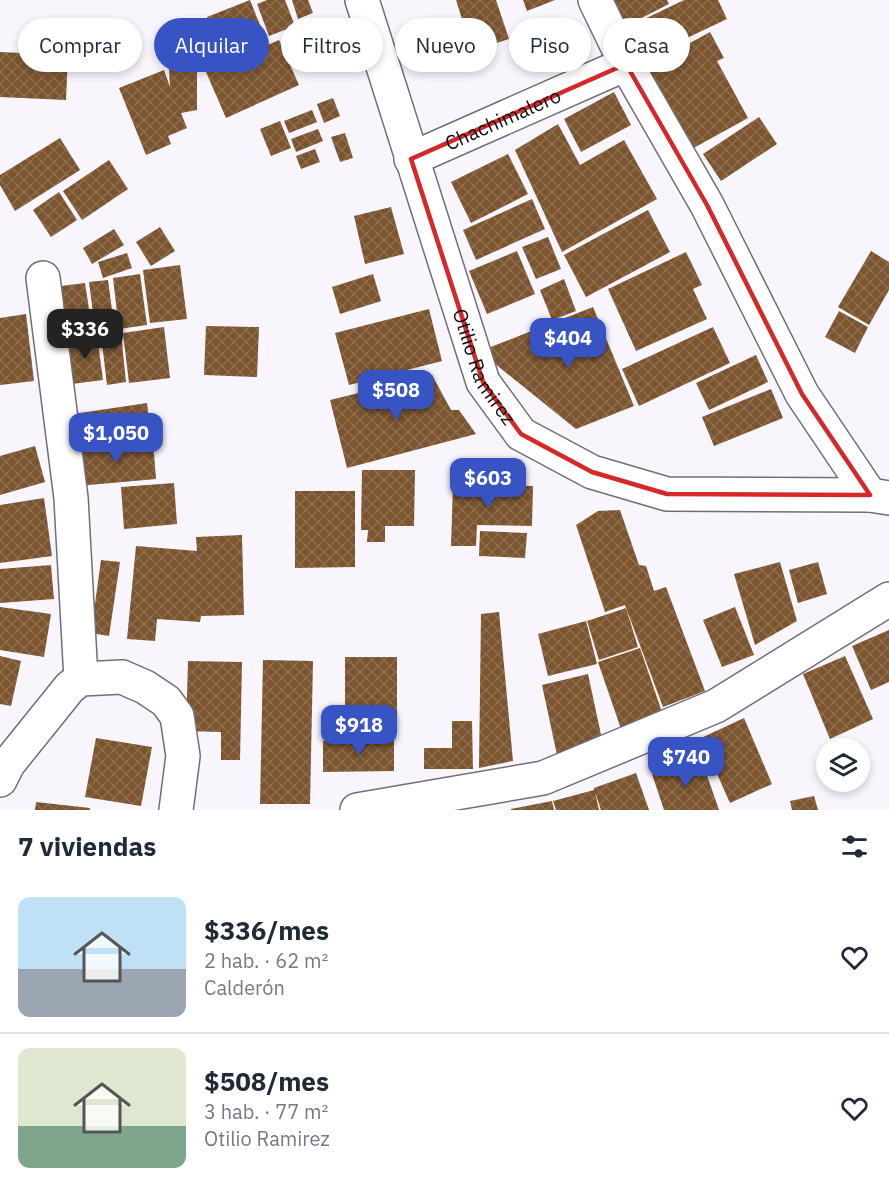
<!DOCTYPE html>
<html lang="es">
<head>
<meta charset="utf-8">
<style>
	:root { --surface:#fff; --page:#f6f6f7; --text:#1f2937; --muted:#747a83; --line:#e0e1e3; --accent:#3753c4 }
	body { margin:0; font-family:"IBM Plex Sans",sans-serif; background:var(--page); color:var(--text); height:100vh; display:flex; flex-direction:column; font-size:22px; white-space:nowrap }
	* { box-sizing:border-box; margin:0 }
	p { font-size:20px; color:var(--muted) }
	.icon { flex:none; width:33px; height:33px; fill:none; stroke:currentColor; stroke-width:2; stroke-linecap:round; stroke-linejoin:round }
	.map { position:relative; height:810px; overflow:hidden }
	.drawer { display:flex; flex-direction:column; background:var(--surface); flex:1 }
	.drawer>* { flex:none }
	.guide { position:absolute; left:18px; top:18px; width:854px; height:54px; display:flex; gap:12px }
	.tools { position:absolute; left:816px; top:738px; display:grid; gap:12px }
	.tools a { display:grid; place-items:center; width:54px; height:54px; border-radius:50%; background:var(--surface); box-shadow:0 3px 9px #0003; font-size:30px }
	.price { position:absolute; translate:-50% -51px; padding:0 14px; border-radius:12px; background:var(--accent); color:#fff; font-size:20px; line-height:39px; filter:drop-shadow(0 2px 3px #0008) }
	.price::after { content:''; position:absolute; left:50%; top:36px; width:18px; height:14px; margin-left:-9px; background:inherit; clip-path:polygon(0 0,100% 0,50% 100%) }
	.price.active { background:#222; color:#fff }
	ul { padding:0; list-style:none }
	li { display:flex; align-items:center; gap:18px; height:150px; padding:0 18px }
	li+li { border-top:2px solid var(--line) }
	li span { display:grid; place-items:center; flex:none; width:168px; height:120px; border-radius:12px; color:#555 }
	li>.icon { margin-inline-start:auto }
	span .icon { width:72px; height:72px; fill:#fffc; stroke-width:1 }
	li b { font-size:26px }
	h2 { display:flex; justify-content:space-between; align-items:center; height:72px; padding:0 18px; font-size:26px }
	.chip { padding:0 21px; border-radius:27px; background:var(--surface); box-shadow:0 3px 9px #0003; font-size:21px; line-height:54px }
	.chip.active { background:var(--accent); color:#fff }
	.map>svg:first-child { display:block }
	.building { fill:url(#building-cross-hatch) }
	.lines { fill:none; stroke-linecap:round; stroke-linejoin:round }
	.street-casing { stroke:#716f74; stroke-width:36 }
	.street { stroke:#fff; stroke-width:33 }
	.marked { fill:none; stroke:#d62828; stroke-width:4.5; stroke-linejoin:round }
	.labels { text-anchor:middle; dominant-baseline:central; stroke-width:6; stroke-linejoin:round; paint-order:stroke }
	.street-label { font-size:20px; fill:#111012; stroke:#fff }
</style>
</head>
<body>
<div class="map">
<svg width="889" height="810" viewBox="0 0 889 810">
	<defs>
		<pattern id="building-cross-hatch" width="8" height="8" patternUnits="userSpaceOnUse" patternTransform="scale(1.5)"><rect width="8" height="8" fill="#7c542d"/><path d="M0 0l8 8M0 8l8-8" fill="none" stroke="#8b6d50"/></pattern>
	</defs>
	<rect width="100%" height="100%" fill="#f8f5fc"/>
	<!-- building -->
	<g class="building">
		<polygon points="250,0 266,40 223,57 207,17"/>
		<polygon points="267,0 285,0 295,26 269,36 257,4"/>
		<polygon points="292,0 308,0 313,13 298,19"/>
		<polygon points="456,0 496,0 509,39 472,51"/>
		<polygon points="523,0 555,0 527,11"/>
		<polygon points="614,0 667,0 669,4 624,27 612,1"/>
		<polygon points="684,0 718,0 727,19 647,57 632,25"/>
		<polygon points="710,32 724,58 717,61 748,118 690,150 641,70"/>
		<polygon points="279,40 299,85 226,118 206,72"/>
		<polygon points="0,52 68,55 66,100 0,97"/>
		<polygon points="168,54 197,54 197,110 181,113 187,128 168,136 171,144 146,155 119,88 164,70 170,87"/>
		<polygon points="614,92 631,125 581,152 564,119"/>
		<polygon points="333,98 340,116 324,123 317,104"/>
		<polygon points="312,110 317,122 289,133 284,121"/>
		<polygon points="759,117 777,144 721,181 703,154"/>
		<polygon points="280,121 291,148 271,156 260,129"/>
		<polygon points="558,124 580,165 624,140 657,199 562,252 515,150"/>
		<polygon points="318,129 323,141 296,152 291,139"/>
		<polygon points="345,133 353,158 340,162 331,137"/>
		<polygon points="60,138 80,170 15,211 0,185 0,175"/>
		<polygon points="315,149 320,162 301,169 296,156"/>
		<polygon points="508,154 528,194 471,223 451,182"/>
		<polygon points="109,160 128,189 82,220 63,191"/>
		<polygon points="59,192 77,220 51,237 33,210"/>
		<polygon points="532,199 545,229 476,260 463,230"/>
		<polygon points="391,207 404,254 365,264 354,216"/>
		<polygon points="648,210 670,252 586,297 564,255"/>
		<polygon points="160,227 175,251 151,266 136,242"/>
		<polygon points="114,229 124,245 92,264 83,248"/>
		<polygon points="548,237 561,269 536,279 522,247"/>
		<polygon points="517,251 535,294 487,314 469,271"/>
		<polygon points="871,251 889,262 889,290 869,325 838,307"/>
		<polygon points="686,252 702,285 693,289 707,319 636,351 608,289"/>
		<polygon points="127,253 132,268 103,278 98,262"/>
		<polygon points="180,265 187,319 150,323 143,270"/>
		<polygon points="140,274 147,325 119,329 113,278"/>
		<polygon points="373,274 381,301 340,314 332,287"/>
		<polygon points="564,279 576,311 552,320 540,290"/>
		<polygon points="108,280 114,325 95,328 89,282"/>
		<polygon points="85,283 92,329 66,332 61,286"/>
		<polygon points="593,307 634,406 576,429 494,363 488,348"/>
		<polygon points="429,309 442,361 349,385 335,333"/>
		<polygon points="839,311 868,327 855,353 825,337"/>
		<polygon points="26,314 34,381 0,385 0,318"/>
		<polygon points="206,326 259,327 257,377 204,375"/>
		<polygon points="164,327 170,378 129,383 123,333"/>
		<polygon points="713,327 730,363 639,406 622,369"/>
		<polygon points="121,333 126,382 107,385 101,335"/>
		<polygon points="97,335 103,380 72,384 66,340"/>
		<polygon points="756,355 768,382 709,410 696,383"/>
		<polygon points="432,375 451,410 459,410 476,434 347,468 330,400"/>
		<polygon points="771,389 783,418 714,446 702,417"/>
		<polygon points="147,403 151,437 78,448 73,414"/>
		<polygon points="153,441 156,479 78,486 75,449"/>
		<polygon points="35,446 45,482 0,495 0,456"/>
		<polygon points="362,470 415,470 414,526 385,526 385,542 367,542 368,530 361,530"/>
		<polygon points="174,483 177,524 124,529 121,487"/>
		<polygon points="453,484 533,486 532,526 477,525 476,546 451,546"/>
		<polygon points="295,491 355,491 355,567 295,568"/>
		<polygon points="44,498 52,556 0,563 0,505"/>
		<polygon points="620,510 639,565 646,566 654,591 666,587 705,691 663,707 625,605 605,612 576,525 598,511"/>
		<polygon points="480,531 527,533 525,558 479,556"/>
		<polygon points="242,535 244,615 201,616 200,622 157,619 155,641 127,639 136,546 197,551 196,537"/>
		<polygon points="101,560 120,562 109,636 91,633"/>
		<polygon points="780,562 797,621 755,645 734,574"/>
		<polygon points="818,562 827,594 798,603 789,570"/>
		<polygon points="51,565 54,599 0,603 0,569"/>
		<polygon points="0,607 51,614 44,657 0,650"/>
		<polygon points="735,607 754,655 722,667 703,620"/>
		<polygon points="626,608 638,647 599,660 587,621"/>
		<polygon points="499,612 513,761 479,768 481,614"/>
		<polygon points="586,621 597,664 548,676 538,634"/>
		<polygon points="889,630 889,682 871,690 852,646"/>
		<polygon points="640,648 663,715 621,729 598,662"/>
		<polygon points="0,656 21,661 11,706 0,704"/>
		<polygon points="845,656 873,719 830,739 803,674"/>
		<rect x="345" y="657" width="52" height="76"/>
		<polygon points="263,660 313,661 310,804 260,804"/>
		<polygon points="188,661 242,662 240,760 221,760 221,732 186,731"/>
		<polygon points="588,674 603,744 557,755 542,685"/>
		<polygon points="744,718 772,784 730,803 701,738"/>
		<polygon points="452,721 472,721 473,769 424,769 424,748 452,748"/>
		<polygon points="96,738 152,747 141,806 85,797"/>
		<polygon points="394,739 394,771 323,772 323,741"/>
		<polygon points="701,758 719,810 664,810 652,774"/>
		<polygon points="636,773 649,810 601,810 595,792 599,810 556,810 553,801 594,790 594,788"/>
		<polygon points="814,796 818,810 792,810 790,801"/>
		<polygon points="552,801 554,810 511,810 511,809"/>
		<polygon points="36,802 90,808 90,810 35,810"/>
	</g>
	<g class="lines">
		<defs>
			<g id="street">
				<path id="s1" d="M362,0l121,382 38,52 71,38 75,22 203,1 19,3"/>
				<polyline points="595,0 626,64 707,205 802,394 870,495"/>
				<path id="s2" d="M411,159l215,-95"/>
				<polyline points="43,278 71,498 81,679"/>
				<polyline points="0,780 8,764 70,687 81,679 122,677 145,687 166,701 177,716 183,756 176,810"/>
				<polyline points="357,810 543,778 716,706 889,599"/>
			</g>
		</defs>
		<!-- street casing -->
		<use href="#street" class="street-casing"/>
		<!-- street -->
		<use href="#street" class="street"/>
	</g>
	<!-- marked area -->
	<path class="marked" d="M626,64l81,141 95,189 68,101 -203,-1 -75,-22 -71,-38 -38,-52 -72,-223z"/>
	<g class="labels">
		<!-- street labels -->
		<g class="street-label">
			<text stroke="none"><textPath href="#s2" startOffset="100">Chachimalero</textPath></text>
			<text stroke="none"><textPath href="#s1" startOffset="387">Otilio Ramirez</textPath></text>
		</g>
	</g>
</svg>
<div class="tools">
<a><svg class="icon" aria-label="layers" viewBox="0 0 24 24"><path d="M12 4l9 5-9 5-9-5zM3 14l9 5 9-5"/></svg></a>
</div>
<b class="price active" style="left:85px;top:360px">$336</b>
<b class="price" style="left:568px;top:369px">$404</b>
<b class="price" style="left:396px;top:421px">$508</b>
<b class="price" style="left:116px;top:464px">$1,050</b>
<b class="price" style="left:488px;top:509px">$603</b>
<b class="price" style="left:359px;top:756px">$918</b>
<b class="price" style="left:686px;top:788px">$740</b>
<div class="guide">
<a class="chip">Comprar</a>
<a class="chip active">Alquilar</a>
<a class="chip">Filtros</a>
<a class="chip">Nuevo</a>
<a class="chip">Piso</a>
<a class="chip">Casa</a>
</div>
</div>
<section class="drawer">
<h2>7 viviendas<svg class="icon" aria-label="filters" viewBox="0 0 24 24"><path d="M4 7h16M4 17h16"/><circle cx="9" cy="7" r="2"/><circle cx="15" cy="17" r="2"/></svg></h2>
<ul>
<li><span style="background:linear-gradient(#bfe0f5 60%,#9aa5b1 0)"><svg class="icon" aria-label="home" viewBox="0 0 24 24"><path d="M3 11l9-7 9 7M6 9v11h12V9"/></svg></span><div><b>$336/mes</b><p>2 hab. · 62 m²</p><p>Calderón</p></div><svg class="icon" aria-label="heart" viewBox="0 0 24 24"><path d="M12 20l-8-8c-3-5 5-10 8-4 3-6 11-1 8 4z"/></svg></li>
<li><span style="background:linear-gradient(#dfe7d0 65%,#7fa58c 0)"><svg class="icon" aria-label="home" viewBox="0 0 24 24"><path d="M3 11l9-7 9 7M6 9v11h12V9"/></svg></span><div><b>$508/mes</b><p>3 hab. · 77 m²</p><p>Otilio Ramirez</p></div><svg class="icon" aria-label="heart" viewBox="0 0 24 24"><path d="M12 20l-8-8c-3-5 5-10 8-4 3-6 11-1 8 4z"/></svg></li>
</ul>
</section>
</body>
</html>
